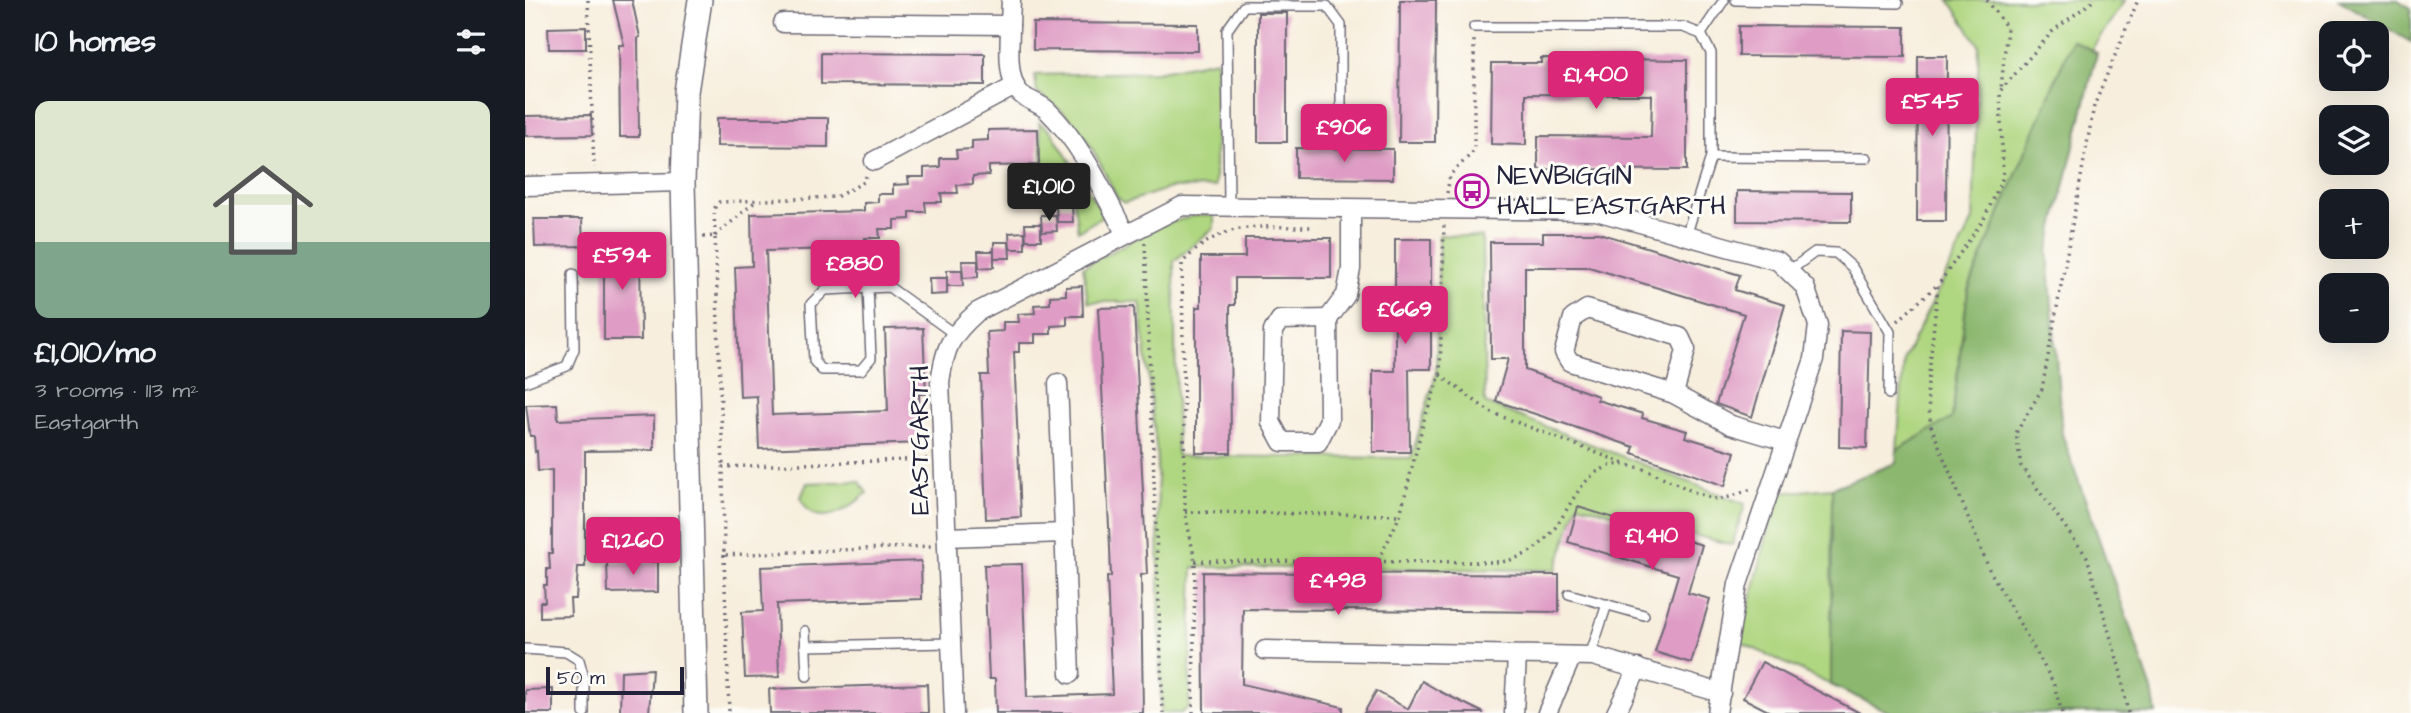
<!DOCTYPE html>
<html lang="en">
<head>
<meta charset="utf-8">
<style>
	:root { --surface:#171b24; --page:#242831; --text:#f1f3f6; --muted:#9ea1a6; --line:#363941; --accent:#db2777 }
	body { margin:0; font-family:"Architects Daughter",sans-serif; background:var(--page); color:var(--text); height:100vh; display:flex; flex-direction:column; font-size:26px; white-space:nowrap }
	* { box-sizing:border-box; margin:0 }
	p { font-size:23px; color:var(--muted) }
	.icon { flex:none; width:38px; height:38px; fill:none; stroke:currentColor; stroke-width:2; stroke-linecap:round; stroke-linejoin:round }
	.map { position:relative; flex:1; overflow:hidden }
	.details { display:flex; flex-direction:column; background:var(--surface); width:525px }
	.details>* { flex:none }
	.tools { position:absolute; left:1794px; top:21px; display:grid; gap:14px }
	.tools a { display:grid; place-items:center; width:70px; height:70px; border-radius:14px; background:var(--surface); box-shadow:0 7px 28px #0002; font-size:35px }
	.scale { position:absolute; left:21px; bottom:18px; width:138px; box-sizing:border-box; padding-left:7px; border:4px solid #22223b; border-top:0; font-size:19px; line-height:24px; white-space:nowrap; color:#22223b; -webkit-text-stroke:5px #fdfcf7; paint-order:stroke }
	.price { position:absolute; translate:-50% -60px; padding:0 16px; border-radius:7px; background:var(--accent); color:#fff; font-size:23px; line-height:46px; filter:drop-shadow(0 2px 4px #0008) }
	.price::after { content:''; position:absolute; left:50%; top:42px; width:21px; height:16px; margin-left:-10px; background:inherit; clip-path:polygon(0 0,100% 0,50% 100%) }
	.price.on { background:#222; color:#fff }
	ul { padding:0; list-style:none }
	li { display:grid; align-content:center; gap:14px; height:371px; padding:0 35px }
	li+li { border-top:2px solid var(--line) }
	li span { display:grid; place-items:center; height:217px; border-radius:14px; color:#555 }
	li>.icon { margin-inline-start:auto }
	span .icon { width:126px; height:126px; fill:#fffc; stroke-width:1 }
	li b { font-size:30px }
	h2 { display:flex; justify-content:space-between; align-items:center; height:84px; padding:0 35px; font-size:30px }
	main { display:flex; flex:1; min-height:0 }
	.map>svg:first-child { display:block }
	.green { fill:#afd680; stroke:#687c5e; stroke-width:2 }
	.forest { fill:#8bb76e; stroke:#566c54; stroke-width:2 }
	.building { fill:#df9cc5 }
	.lines { fill:none; stroke-linecap:round; stroke-linejoin:round }
	.service-casing { stroke:#6d6974; stroke-width:12 }
	.minor-casing { stroke:#6d6974; stroke-width:21 }
	.tertiary-casing { stroke:#6d6974; stroke-width:26 }
	.path { stroke:#6d6974; stroke-width:3.5; stroke-dasharray:2 5; stroke-linecap:butt }
	.service { stroke:#fff; stroke-width:9 }
	.minor { stroke:#fff; stroke-width:18 }
	.tertiary { stroke:#fff; stroke-width:23 }
	.labels { text-anchor:middle; dominant-baseline:central; stroke-width:6; stroke-linejoin:round; paint-order:stroke }
	.poi-label { font-size:26px; fill:#22223b; stroke:#fdfcf7; text-anchor:start }
	.street-label { font-size:26px; fill:#22223b; stroke:#fdfcf7 }
</style>
</head>
<body>
<main>
<section class="details">
<h2>10 homes<svg class="icon" aria-label="filters" viewBox="0 0 24 24"><path d="M4 7h16M4 17h16"/><circle cx="9" cy="7" r="2"/><circle cx="15" cy="17" r="2"/></svg></h2>
<ul>
<li><span style="background:linear-gradient(#dfe7d0 65%,#7fa58c 0)"><svg class="icon" aria-label="home" viewBox="0 0 24 24"><path d="M3 11l9-7 9 7M6 9v11h12V9"/></svg></span><div><b>£1,010/mo</b><p>3 rooms · 113 m²</p><p>Eastgarth</p></div></li>
</ul>
</section>
<div class="map">
<svg width="1886" height="713" viewBox="0 0 1886 713">
	<rect width="100%" height="100%" fill="#fdfcf7"/>
	<filter id="ink" filterUnits="userSpaceOnUse"><feTurbulence type="fractalNoise" baseFrequency=".0143" numOctaves="2"/><feDisplacementMap in="SourceGraphic" scale="14" xChannelSelector="R" yChannelSelector="G"/><feConvolveMatrix kernelMatrix="1 2 1 2 8 2 1 2 1" color-interpolation-filters="sRGB"/></filter>
	<filter id="wash" filterUnits="userSpaceOnUse"><feTurbulence type="fractalNoise" baseFrequency=".00686" numOctaves="4" result="noise"/><feDisplacementMap in="SourceGraphic" scale="28" xChannelSelector="R" yChannelSelector="G"/><feGaussianBlur stdDeviation="1.57" result="paint"/><feColorMatrix in="noise" values="0 0 0 0 0 0 0 0 0 0 0 0 0 0 0 0 0 1.4 0 .05"/><feComposite in="paint" operator="in"/></filter>
	<g filter="url(#wash)">
		<rect width="100%" height="100%" fill="#f7eedd"/>
		<!-- green -->
		<g class="green">
			<polygon points="1424,0 1600,0 1566,50 1547,41 1443,290 1427,418 1372,450 1379,359 1448,220 1454,45"/>
			<path d="M691,60l-1,127 -45,1 -46,15 -7,-6c-24,-47 -33,-76 -80,-104l-2,-18 121,-3z"/>
			<polygon points="514,122 526,131 579,216 553,231 545,179 518,162"/>
			<polygon points="673,215 689,215 689,228 649,261 652,456 886,458 911,374 914,235 957,237 960,403 1220,504 1207,545 1053,504 1031,570 668,567 664,707 656,713 636,713 632,456 615,302 563,302 558,267 633,226"/>
			<path d="M334,481l8,12c-19,17 -53,40 -66,4l6,-14z"/>
			<polygon points="1307,488 1306,685 1215,642 1253,493"/>
		</g>
		<!-- forest -->
		<g class="forest">
			<polygon points="1814,0 1873,0 1886,8 1886,42"/>
			<polygon points="1547,40 1572,53 1523,252 1537,434 1627,690 1631,713 1366,713 1306,685 1307,488 1371,463 1372,450 1427,418 1443,290"/>
		</g>
		<g id="blocks">
			<!-- building -->
			<g class="building">
				<polygon points="88,0 107,0 115,37 113,38 114,137 95,137 94,45 99,45"/>
				<polygon points="875,0 911,0 910,142 874,142"/>
				<rect x="733" y="13" width="29" height="129"/>
				<polygon points="508,23 673,24 673,51 508,50"/>
				<polygon points="1214,26 1380,27 1380,57 1214,56"/>
				<polygon points="61,27 61,49 24,49 23,28"/>
				<polygon points="296,53 460,54 460,85 296,84"/>
				<polygon points="1393,56 1422,56 1421,221 1392,221"/>
				<polygon points="1016,58 1162,60 1162,170 1013,169 1013,136 1126,137 1127,95 1001,94 1001,145 966,144 967,63 1016,63"/>
				<polygon points="66,115 67,135 0,136 0,116"/>
				<polygon points="192,118 303,118 303,147 192,146"/>
				<polygon points="513,129 514,165 464,166 464,175 448,176 448,184 432,185 433,193 416,193 417,202 400,202 401,212 385,212 385,219 369,220 369,229 354,229 355,238 340,238 340,248 241,251 247,415 363,411 360,329 398,328 401,394 394,394 396,443 234,449 232,396 215,397 210,267 227,266 226,214 339,211 339,203 353,202 353,194 368,194 368,185 384,184 383,177 399,177 399,168 415,167 415,158 432,158 431,150 447,149 447,141 463,140 463,130"/>
				<polygon points="771,148 868,149 868,179 771,178"/>
				<polygon points="1212,191 1326,192 1326,222 1212,221"/>
				<polygon points="531,206 547,206 548,222 532,222"/>
				<polygon points="516,215 531,215 532,231 517,232"/>
				<polygon points="9,219 57,219 58,246 10,247"/>
				<polygon points="500,224 516,224 516,240 501,240"/>
				<polygon points="500,232 500,249 485,249 484,233"/>
				<polygon points="1018,233 1074,233 1215,275 1210,290 1260,305 1227,417 1191,404 1219,314 1064,267 1000,267 1000,370 1073,396 1072,400 1118,414 1117,418 1162,431 1160,437 1210,452 1200,486 1107,453 1109,447 971,401 983,359 966,359 965,242 1018,242"/>
				<polygon points="720,238 806,238 806,278 710,278 710,305 705,305 706,453 671,453 671,307 676,307 676,257 720,257"/>
				<polygon points="870,239 906,239 906,369 884,369 885,452 848,452 848,371 870,371"/>
				<polygon points="469,242 484,242 485,258 469,258"/>
				<polygon points="79,243 115,243 116,340 79,340"/>
				<polygon points="453,251 469,251 469,267 454,268"/>
				<polygon points="437,261 453,261 453,277 438,278"/>
				<polygon points="422,270 437,270 438,286 422,286"/>
				<polygon points="404,278 422,278 422,294 405,295"/>
				<polygon points="557,286 558,316 542,316 542,325 526,326 526,334 510,334 510,343 494,343 494,352 489,352 496,517 461,519 456,375 464,375 462,332 478,331 478,322 494,322 493,314 510,313 509,305 525,304 525,296 541,295 541,287"/>
				<polygon points="609,307 622,574 616,575 618,713 471,713 470,679 464,679 459,565 497,564 502,697 587,694 582,577 586,577 585,547 573,308"/>
				<polygon points="1316,331 1345,332 1342,448 1314,447"/>
				<polygon points="32,404 33,420 129,416 129,450 60,451 60,567 53,567 51,599 45,599 46,616 15,617 15,602 20,602 19,585 22,585 22,569 25,569 24,553 27,553 27,470 13,471 12,451 10,452 9,436 5,436 1,405"/>
				<polygon points="1053,507 1177,545 1163,593 1185,599 1166,663 1130,652 1153,575 1043,542"/>
				<polygon points="396,561 397,599 252,604 254,677 220,678 217,612 238,611 236,567"/>
				<polygon points="82,562 133,562 133,592 83,593"/>
				<polygon points="678,572 1034,575 1034,612 718,609 717,684 818,707 818,713 679,713"/>
				<polygon points="1237,662 1310,700 1335,713 1247,713 1218,698"/>
				<polygon points="127,669 124,713 95,713 96,671"/>
				<polygon points="897,681 916,692 959,713 839,713 851,691 883,709"/>
				<polygon points="402,684 403,713 245,713 244,689"/>
				<polygon points="28,689 28,713 0,713 0,690"/>
			</g>
		</g>
	</g>
	<g filter="url(#ink)">
		<use href="#blocks" fill-opacity="0" stroke="#6d6974" stroke-width="2"/>
		<g class="lines">
			<defs>
				<g id="service">
					<polyline points="1211,0 1373,3"/>
					<polyline points="949,27 1158,27 1176,34 1186,53 1186,157 1161,236"/>
					<polyline points="1176,34 1199,0"/>
					<polyline points="1186,157 1342,158"/>
					<polyline points="704,206 702,30 719,6 802,6 816,25 816,124"/>
					<polyline points="1264,271 1290,252 1311,253 1327,267 1365,332 1364,394"/>
					<polyline points="343,288 346,358 336,370 297,370 289,361 286,304 300,290 364,287 428,333"/>
					<polyline points="0,382 42,366 49,349 48,274"/>
					<polyline points="1044,594 1119,615"/>
					<polyline points="280,631 282,676"/>
					<polyline points="280,646 426,643"/>
					<polyline points="0,649 41,652 54,660 59,678 59,713"/>
					<polyline points="1065,656 1082,604"/>
				</g>
				<g id="minor">
					<polyline points="258,23 485,25 486,0"/>
					<path d="M485,25c0,20 -3,40 4,59 6,16 22,16 33,26 35,34 56,82 78,123"/>
					<polyline points="349,161 490,86"/>
					<polyline points="0,186 158,182"/>
					<polygon points="803,319 804,420 793,442 757,442 746,422 748,331 755,320"/>
					<polyline points="803,319 821,295 826,269 826,210"/>
					<polyline points="533,383 545,674"/>
					<polyline points="1149,394 1045,362 1039,352 1048,318 1062,309 1155,337 1161,350 1149,394 1206,425 1260,441"/>
					<polyline points="422,537 539,533"/>
					<polyline points="740,650 1068,656 1196,693"/>
					<path d="M429,713l-14,-331c5,-35 10,-46 37,-70l205,-106 414,5 182,50 27,26 13,38 -4,34 -76,225 -21,129"/>
					<polyline points="989,713 992,656"/>
					<polyline points="1022,713 1047,656"/>
					<polyline points="1091,713 1113,668"/>
				</g>
				<polyline id="tertiary" points="171,713 158,182 161,92 175,0"/>
			</defs>
			<!-- service casing -->
			<use href="#service" class="service-casing"/>
			<!-- minor casing -->
			<use href="#minor" class="minor-casing"/>
			<!-- tertiary casing -->
			<use href="#tertiary" class="tertiary-casing"/>
			<!-- path -->
			<g class="path">
				<polyline points="63,0 69,168"/>
				<polyline points="1462,0 1482,28 1476,89"/>
				<polyline points="922,193 925,175 949,151 949,39"/>
				<polyline points="190,236 189,209 194,202 311,197 339,182 341,176"/>
				<polyline points="190,236 231,201"/>
				<polyline points="178,237 190,236 198,467"/>
				<polyline points="620,243 638,713"/>
				<polyline points="1373,321 1411,286"/>
				<polyline points="915,375 965,412 1101,464"/>
				<polyline points="402,459 198,467 199,555 407,546"/>
				<polyline points="660,512 875,515"/>
				<polyline points="199,555 204,713"/>
				<polyline points="854,560 875,515 899,420 915,375 919,225"/>
				<path d="M670,561l306,1c69,-12 61,-81 109,-96 31,-9 75,28 106,33 10,1 26,-7 36,-10"/>
				<path d="M668,713l2,-152 -10,-49 -3,-249c42,-45 77,-35 133,-36"/>
				<polyline points="1537,713 1528,682 1464,569 1406,426 1402,393 1413,285 1459,219 1478,177 1475,91 1528,31 1569,0"/>
				<polyline points="1603,713 1595,669 1562,557 1496,466 1491,433 1517,389 1569,106 1613,0"/>
			</g>
			<!-- service -->
			<use href="#service" class="service"/>
			<!-- minor -->
			<use href="#minor" class="minor"/>
			<!-- tertiary -->
			<use href="#tertiary" class="tertiary"/>
		</g>
	</g>
	<!-- icons -->
	<defs>
		<symbol id="bus-ring" viewBox="-11 -11 22 22"><circle r="9.5" fill="#fdfcf7" stroke="#b5179e" stroke-width="1.5"/><path d="M-5-6H5V4H4V6H2V4H-2V6H-4V4H-5ZM-3.5-4V0h7V-4ZM-3.5 1.2v1.5H-2V1.2ZM2 1.2v1.5H3.5V1.2Z" fill="#b5179e"/></symbol>
	</defs>
	<g fill-rule="evenodd">
		<use href="#bus-ring" x="928" y="172" width="38" height="38"/>
	</g>
	<g class="labels">
		<!-- poi labels -->
		<g class="poi-label">
			<text x="972" y="176">NEWBIGGIN<tspan x="972" dy="30">HALL EASTGARTH</tspan></text>
		</g>
		<!-- street labels -->
		<g class="street-label">
			<text transform="translate(395 440) rotate(-90)">EASTGARTH</text>
		</g>
	</g>
</svg>
<div class="tools">
<a><svg class="icon" aria-label="locate" viewBox="0 0 24 24"><circle cx="12" cy="12" r="6"/><path d="M12 2v4M12 18v4M2 12h4M18 12h4"/></svg></a>
<a><svg class="icon" aria-label="layers" viewBox="0 0 24 24"><path d="M12 4l9 5-9 5-9-5zM3 14l9 5 9-5"/></svg></a>
<a>+</a>
<a>−</a>
</div>
<div class="scale">50 m</div>
<b class="price" style="left:1071px;top:111px">£1,400</b>
<b class="price" style="left:1407px;top:138px">£545</b>
<b class="price" style="left:819px;top:164px">£906</b>
<b class="price on" style="left:524px;top:223px">£1,010</b>
<b class="price" style="left:97px;top:292px">£594</b>
<b class="price" style="left:330px;top:300px">£880</b>
<b class="price" style="left:880px;top:346px">£669</b>
<b class="price" style="left:1127px;top:572px">£1,410</b>
<b class="price" style="left:108px;top:577px">£1,260</b>
<b class="price" style="left:813px;top:617px">£498</b>
</div>
</main>
</body>
</html>
